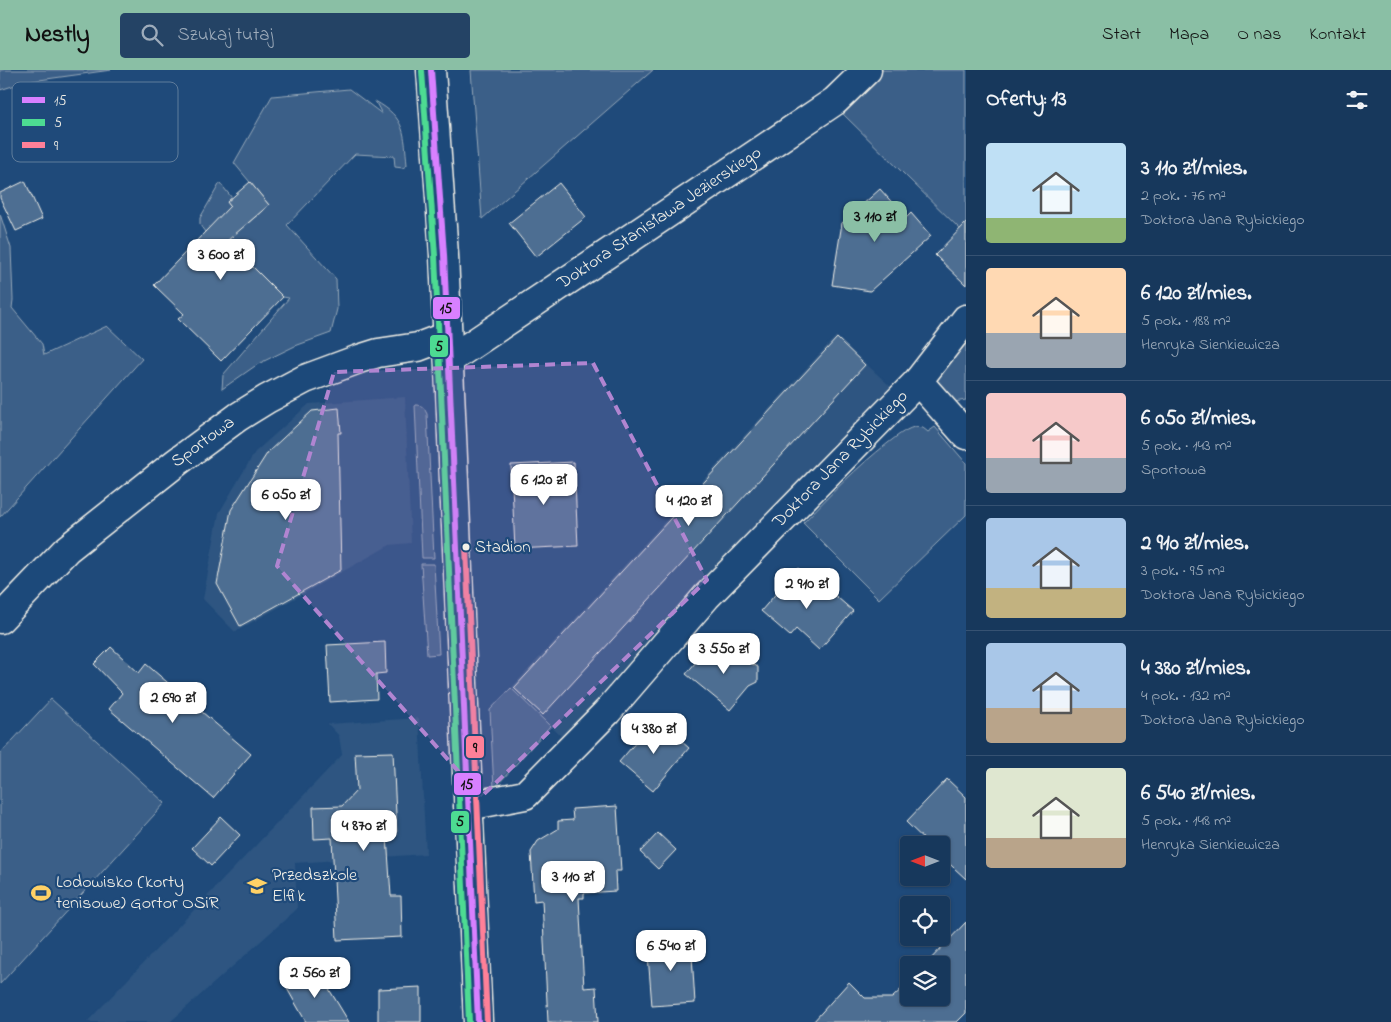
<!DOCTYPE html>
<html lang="pl">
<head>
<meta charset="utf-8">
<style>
	:root { --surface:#17385c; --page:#244365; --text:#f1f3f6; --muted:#9eacbb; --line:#365272; --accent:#8abfa5 }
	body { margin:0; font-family:"Indie Flower",sans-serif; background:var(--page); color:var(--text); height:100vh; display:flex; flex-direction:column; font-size:19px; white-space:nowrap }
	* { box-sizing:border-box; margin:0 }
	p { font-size:16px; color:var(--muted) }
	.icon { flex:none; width:28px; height:28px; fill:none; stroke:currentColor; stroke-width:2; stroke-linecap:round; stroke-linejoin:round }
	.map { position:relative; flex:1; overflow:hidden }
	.drawer { display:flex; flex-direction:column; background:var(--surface); width:425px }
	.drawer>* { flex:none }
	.needle { width:32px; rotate:270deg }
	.fabs { position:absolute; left:900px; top:766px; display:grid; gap:10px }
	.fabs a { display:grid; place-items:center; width:50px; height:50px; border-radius:5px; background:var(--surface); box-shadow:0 1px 4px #0004,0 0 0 1px var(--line); font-size:25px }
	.price { position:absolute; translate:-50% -42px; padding:0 11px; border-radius:10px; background:#fff; color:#222; font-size:16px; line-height:32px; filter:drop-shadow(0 1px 2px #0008) }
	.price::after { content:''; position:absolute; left:50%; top:30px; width:15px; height:11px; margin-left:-8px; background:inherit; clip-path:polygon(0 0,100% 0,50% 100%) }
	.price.selected { background:var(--accent); color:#111 }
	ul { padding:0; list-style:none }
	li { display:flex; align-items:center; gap:15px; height:125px; padding:0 20px }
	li+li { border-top:1px solid var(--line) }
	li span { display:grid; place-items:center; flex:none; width:140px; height:100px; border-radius:5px; color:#555 }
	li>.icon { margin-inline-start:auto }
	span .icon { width:60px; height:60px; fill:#fffc; stroke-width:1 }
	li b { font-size:21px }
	h2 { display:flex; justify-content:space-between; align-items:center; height:60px; padding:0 20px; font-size:21px }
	header { display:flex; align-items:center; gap:30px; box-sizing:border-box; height:70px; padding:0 25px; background:var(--accent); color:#111 }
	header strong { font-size:24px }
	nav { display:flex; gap:28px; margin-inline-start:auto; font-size:18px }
	.search { width:350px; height:45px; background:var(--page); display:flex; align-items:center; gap:12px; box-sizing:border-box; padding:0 18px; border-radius:5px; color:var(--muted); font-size:19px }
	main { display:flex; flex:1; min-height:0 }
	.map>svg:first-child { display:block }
	.built { fill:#2d5581 }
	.green { fill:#3a5f88; stroke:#97a8b8 }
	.building { fill:#4d6e92; stroke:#f4f1e8 }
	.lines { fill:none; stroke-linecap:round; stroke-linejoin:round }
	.minor-casing { stroke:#f4f1e8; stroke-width:31 }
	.major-casing { stroke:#f4f1e8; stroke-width:31 }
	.minor { stroke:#1f4a7a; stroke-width:28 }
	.major { stroke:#1f4a7a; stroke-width:28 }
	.bus-1-casing { stroke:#1f4a7a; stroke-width:10 }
	.bus-2-casing { stroke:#1f4a7a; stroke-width:10 }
	.bus-3-casing { stroke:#1f4a7a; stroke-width:10 }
	.bus-1 { stroke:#d880ff; stroke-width:6 }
	.bus-2 { stroke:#4ddb92; stroke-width:6 }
	.bus-3 { stroke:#ff8098; stroke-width:6 }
	.marked { fill:#b185d1; fill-opacity:0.2; stroke:#b185d1; stroke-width:4; stroke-dasharray:10 6; stroke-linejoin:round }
	.bus-dot { fill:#f4f1e8; stroke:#1f4a7a; stroke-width:2 }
	.labels { text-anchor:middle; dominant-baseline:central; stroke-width:4.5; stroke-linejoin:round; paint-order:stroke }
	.bus-label { font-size:17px; fill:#f4f1e8; stroke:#1f4a7a; text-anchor:start }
	.street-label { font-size:18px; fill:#f4f1e8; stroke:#1f4a7a }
	.poi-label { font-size:18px; fill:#f4f1e8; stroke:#1f4a7a; text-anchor:start }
	.key { fill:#1f4a7a; stroke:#5f7c9b; stroke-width:1 }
	.key-label { font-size:14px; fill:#f4f1e8 }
	.line-badge { stroke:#1f4a7a; stroke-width:2 }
	.pale-badge-label { font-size:14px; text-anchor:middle; font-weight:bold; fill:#111 }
</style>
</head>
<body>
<header>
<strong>Nestly</strong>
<div class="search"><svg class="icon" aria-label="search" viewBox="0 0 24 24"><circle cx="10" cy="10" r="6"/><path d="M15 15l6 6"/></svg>Szukaj tutaj</div>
<nav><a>Start</a><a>Mapa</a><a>O nas</a><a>Kontakt</a></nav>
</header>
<main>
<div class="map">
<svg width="966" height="952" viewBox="0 0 966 952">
	<rect width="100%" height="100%" fill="#1f4a7a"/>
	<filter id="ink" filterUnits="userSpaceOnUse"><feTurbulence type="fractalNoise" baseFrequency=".02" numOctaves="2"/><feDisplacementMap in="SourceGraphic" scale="10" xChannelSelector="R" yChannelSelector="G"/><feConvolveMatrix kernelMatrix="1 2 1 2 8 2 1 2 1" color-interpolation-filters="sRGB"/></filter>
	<g filter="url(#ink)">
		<!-- built -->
		<g class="built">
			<polygon points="836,266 891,317 563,668 511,618"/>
			<polygon points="405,327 411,473 390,475 235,562 203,529 219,443 255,382 309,334"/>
			<polygon points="419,648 426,784 295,793 297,839 170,952 87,952 342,685 339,666 328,654"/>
		</g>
		<!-- green -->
		<g class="green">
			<polygon points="0,0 111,0 25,12 0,20"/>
			<polygon points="471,0 653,0 482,149"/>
			<polygon points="882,0 966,0 966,165 839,40"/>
			<path d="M349,19l33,25 -7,-13c31,17 29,32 32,64l-4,3 -8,-1 -1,-11 -39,-2 -68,71 49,54 1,30 -6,24 -36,13 -37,18 -36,25 1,-14 66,-77 -6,-1 -43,-43 -35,-22 -5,-7v-7l20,-35 12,15 -5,4 19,23 23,-20 -35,-42 38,-67z"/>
			<polygon points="0,144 11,178 13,230 12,238 42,274 44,285 107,256 142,289 0,447"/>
			<polygon points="966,274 966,330 954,332 935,308"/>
			<path d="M415,335c8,0 9,3 12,9l7,144h-12z"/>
			<path d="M914,357l9,1 5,4 7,-5 31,36v52l-87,84 -76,-76c27,-28 54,-56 85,-80 8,-6 16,-13 26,-16z"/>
			<polygon points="421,494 434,494 439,584 427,585"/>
			<polygon points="511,618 550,656 494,719 490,640"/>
			<polygon points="51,629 165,733 0,914 0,684"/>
		</g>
		<!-- building -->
		<g class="building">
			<polygon points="25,111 42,149 16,161 0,128 0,123"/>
			<polygon points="250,112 269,135 227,171 283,227 221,291 178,249 184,244 154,215 230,136 227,132"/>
			<polygon points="559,113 586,147 536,187 509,153"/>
			<polygon points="880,119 906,148 911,143 931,166 870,221 832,215 842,153"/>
			<polygon points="966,153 966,215 935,185"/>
			<polygon points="837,268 865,295 543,645 514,618"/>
			<polygon points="339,338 341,363 338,363 341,500 240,556 217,514 231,440 268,382 312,341"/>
			<polygon points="574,392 578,476 515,479 511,395"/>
			<polygon points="798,498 827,524 830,521 853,541 819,580 796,559 790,566 761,541"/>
			<polygon points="714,570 736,588 741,588 758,597 758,612 750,616 730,640 686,604"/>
			<polygon points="385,572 386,603 376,604 377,629 330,632 327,575"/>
			<polygon points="111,577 139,603 146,594 251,684 213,728 109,639 122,623 94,594"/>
			<polygon points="656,649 689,678 653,721 619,692"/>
			<polygon points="393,682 397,765 387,766 391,826 401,826 402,867 337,870 332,768 314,769 313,737 342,736 357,720 355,683"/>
			<polygon points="947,709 966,727 966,809 941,786 941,775 930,775 906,752"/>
			<polygon points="617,736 621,801 615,801 616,821 584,823 584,828 579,828 584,918 596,917 598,952 548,952 542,830 534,831 531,782 538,771 558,759 558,751 573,750 572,739"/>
			<polygon points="221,747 240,765 211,796 192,778"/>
			<polygon points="658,763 676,780 658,799 640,782"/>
			<polygon points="966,852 966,943 957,952 813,952 849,912 865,928 892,928 909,912 909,928 941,928 941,895 925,895"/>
			<polygon points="691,869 695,933 652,936 647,872"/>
			<polygon points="315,896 349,952 306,952 285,915"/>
			<polygon points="421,917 421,952 378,952 378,919"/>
		</g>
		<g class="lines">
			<defs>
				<g id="minor">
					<path id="s1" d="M449,290l386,-259 32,-31"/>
					<polyline points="918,311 966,365"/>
					<path id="s2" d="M0,549l67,-70 110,-87 61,-45 29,-18 38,-20 54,-20 19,-6 40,-6 29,-11"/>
					<path id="s3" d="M468,736l57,-11 82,-83 99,-115 212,-216 48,-62"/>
				</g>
				<polyline id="major" points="431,0 444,185 478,952"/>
			</defs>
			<!-- minor casing -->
			<use href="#minor" class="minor-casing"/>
			<!-- major casing -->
			<use href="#major" class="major-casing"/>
			<!-- minor -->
			<use href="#minor" class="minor"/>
			<!-- major -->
			<use href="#major" class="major"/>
			<defs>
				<polyline id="bus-1" points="431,0 444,185 478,952"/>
				<polyline id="bus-2" points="422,1 435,186 469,952"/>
				<polyline id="bus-3" points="466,477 487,952"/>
			</defs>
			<!-- bus-1 casing -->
			<use href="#bus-1" class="bus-1-casing"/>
			<!-- bus-2 casing -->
			<use href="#bus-2" class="bus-2-casing"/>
			<!-- bus-3 casing -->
			<use href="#bus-3" class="bus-3-casing"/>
			<!-- bus-1 -->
			<use href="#bus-1" class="bus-1"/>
			<!-- bus-2 -->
			<use href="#bus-2" class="bus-2"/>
			<!-- bus-3 -->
			<use href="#bus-3" class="bus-3"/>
		</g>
	</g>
	<!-- marked area -->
	<path class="marked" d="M593,293l114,217 -226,217 -204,-231 57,-194z"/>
	<!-- icons -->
	<defs>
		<symbol id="school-bare" viewBox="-9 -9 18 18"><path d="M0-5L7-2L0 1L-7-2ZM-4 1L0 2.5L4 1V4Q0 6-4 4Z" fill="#ffd166" stroke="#1f4a7a" stroke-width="2.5" paint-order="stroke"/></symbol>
		<symbol id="stadium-bare" viewBox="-9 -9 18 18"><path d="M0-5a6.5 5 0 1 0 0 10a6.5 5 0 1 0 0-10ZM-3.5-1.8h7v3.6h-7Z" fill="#ffd166" stroke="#1f4a7a" stroke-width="2.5" paint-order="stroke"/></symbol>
	</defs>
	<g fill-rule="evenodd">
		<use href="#school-bare" x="243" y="802" width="28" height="28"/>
		<use href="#stadium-bare" x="27" y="809" width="28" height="28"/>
	</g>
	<!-- markers -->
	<circle class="bus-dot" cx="466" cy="477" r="4.5"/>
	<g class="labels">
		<!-- bus labels -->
		<g class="bus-label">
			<text x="475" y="477">Stadion</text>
		</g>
		<!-- street labels -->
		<g class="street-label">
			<text stroke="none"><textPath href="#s1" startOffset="254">Doktora Stanisława Jezierskiego</textPath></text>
			<text stroke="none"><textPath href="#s2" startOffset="270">Sportowa</textPath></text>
			<text stroke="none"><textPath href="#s3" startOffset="519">Doktora Jana Rybickiego</textPath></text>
		</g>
		<!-- poi labels -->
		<g class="poi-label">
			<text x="272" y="806">Przedszkole<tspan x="272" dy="21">Elfik</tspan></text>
			<text x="56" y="813">Lodowisko (korty<tspan x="56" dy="21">tenisowe) Gortor OSiR</tspan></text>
		</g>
	</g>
	<!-- legend -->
	<rect x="12" y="12" width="166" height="80" rx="8" class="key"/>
	<rect x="22" y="27" width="23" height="6" fill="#d880ff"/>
	<rect x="22" y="49" width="23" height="7" fill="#4ddb92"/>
	<rect x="22" y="72" width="23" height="6" fill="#ff8098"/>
	<g class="key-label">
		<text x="54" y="35">15</text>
		<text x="54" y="57">5</text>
		<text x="54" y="80">9</text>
	</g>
	<g class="line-badge">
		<rect x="432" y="226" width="29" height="24" rx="5" fill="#d880ff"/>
		<rect x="429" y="264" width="20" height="24" rx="5" fill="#4ddb92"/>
		<rect x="465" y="665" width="20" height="24" rx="5" fill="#ff8098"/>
		<rect x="453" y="702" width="29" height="24" rx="5" fill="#d880ff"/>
		<rect x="450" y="740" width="20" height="24" rx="5" fill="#4ddb92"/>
	</g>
	<g class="pale-badge-label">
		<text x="446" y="243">15</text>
		<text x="439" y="281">5</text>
		<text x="475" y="682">9</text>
		<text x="467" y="719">15</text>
		<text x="460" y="756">5</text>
	</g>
</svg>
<div class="fabs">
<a><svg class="needle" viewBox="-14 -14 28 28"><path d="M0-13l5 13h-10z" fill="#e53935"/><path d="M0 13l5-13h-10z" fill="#9eacbb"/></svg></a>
<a><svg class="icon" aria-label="locate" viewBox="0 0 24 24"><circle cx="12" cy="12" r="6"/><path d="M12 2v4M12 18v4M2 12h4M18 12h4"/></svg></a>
<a><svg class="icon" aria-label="layers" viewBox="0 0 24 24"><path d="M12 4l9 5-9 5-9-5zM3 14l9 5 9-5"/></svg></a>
</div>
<b class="price selected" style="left:875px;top:173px">3 110 zł</b>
<b class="price" style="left:221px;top:211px">3 600 zł</b>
<b class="price" style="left:544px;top:436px">6 120 zł</b>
<b class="price" style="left:286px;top:451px">6 050 zł</b>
<b class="price" style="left:689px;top:457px">4 120 zł</b>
<b class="price" style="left:807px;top:540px">2 910 zł</b>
<b class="price" style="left:724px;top:605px">3 550 zł</b>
<b class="price" style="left:173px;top:654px">2 690 zł</b>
<b class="price" style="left:654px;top:685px">4 380 zł</b>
<b class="price" style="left:364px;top:782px">4 870 zł</b>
<b class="price" style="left:573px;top:833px">3 110 zł</b>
<b class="price" style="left:671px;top:902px">6 540 zł</b>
<b class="price" style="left:315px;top:929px">2 560 zł</b>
</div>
<section class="drawer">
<h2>Oferty: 13<svg class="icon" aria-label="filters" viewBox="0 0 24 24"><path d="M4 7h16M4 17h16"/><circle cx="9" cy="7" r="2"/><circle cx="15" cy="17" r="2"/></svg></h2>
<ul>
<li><span style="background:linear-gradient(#bfe0f5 75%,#8fb573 0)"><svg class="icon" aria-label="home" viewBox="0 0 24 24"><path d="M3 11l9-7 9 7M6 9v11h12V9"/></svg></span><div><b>3 110 zł/mies.</b><p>2 pok. · 76 m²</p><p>Doktora Jana Rybickiego</p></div></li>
<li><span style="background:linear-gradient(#ffd9b3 65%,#9aa5b1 0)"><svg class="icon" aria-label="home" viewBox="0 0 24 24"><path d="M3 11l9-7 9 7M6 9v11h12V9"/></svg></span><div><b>6 120 zł/mies.</b><p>5 pok. · 188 m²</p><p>Henryka Sienkiewicza</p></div></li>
<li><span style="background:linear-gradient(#f6c9c9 65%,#9aa5b1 0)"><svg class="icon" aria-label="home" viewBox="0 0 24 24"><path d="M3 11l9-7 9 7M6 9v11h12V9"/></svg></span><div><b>6 050 zł/mies.</b><p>5 pok. · 143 m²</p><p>Sportowa</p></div></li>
<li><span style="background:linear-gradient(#a9c7e8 70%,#c2b280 0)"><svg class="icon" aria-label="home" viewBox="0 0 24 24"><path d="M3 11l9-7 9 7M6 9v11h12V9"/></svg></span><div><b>2 910 zł/mies.</b><p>3 pok. · 95 m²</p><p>Doktora Jana Rybickiego</p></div></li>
<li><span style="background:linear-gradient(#a9c7e8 65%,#b9a48a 0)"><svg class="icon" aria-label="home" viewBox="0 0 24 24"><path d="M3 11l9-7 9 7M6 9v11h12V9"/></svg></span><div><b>4 380 zł/mies.</b><p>4 pok. · 132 m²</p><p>Doktora Jana Rybickiego</p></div></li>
<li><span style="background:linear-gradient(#dfe7d0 70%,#b9a48a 0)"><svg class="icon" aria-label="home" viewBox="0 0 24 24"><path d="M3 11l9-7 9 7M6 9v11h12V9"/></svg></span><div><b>6 540 zł/mies.</b><p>5 pok. · 148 m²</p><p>Henryka Sienkiewicza</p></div></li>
</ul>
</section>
</main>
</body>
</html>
